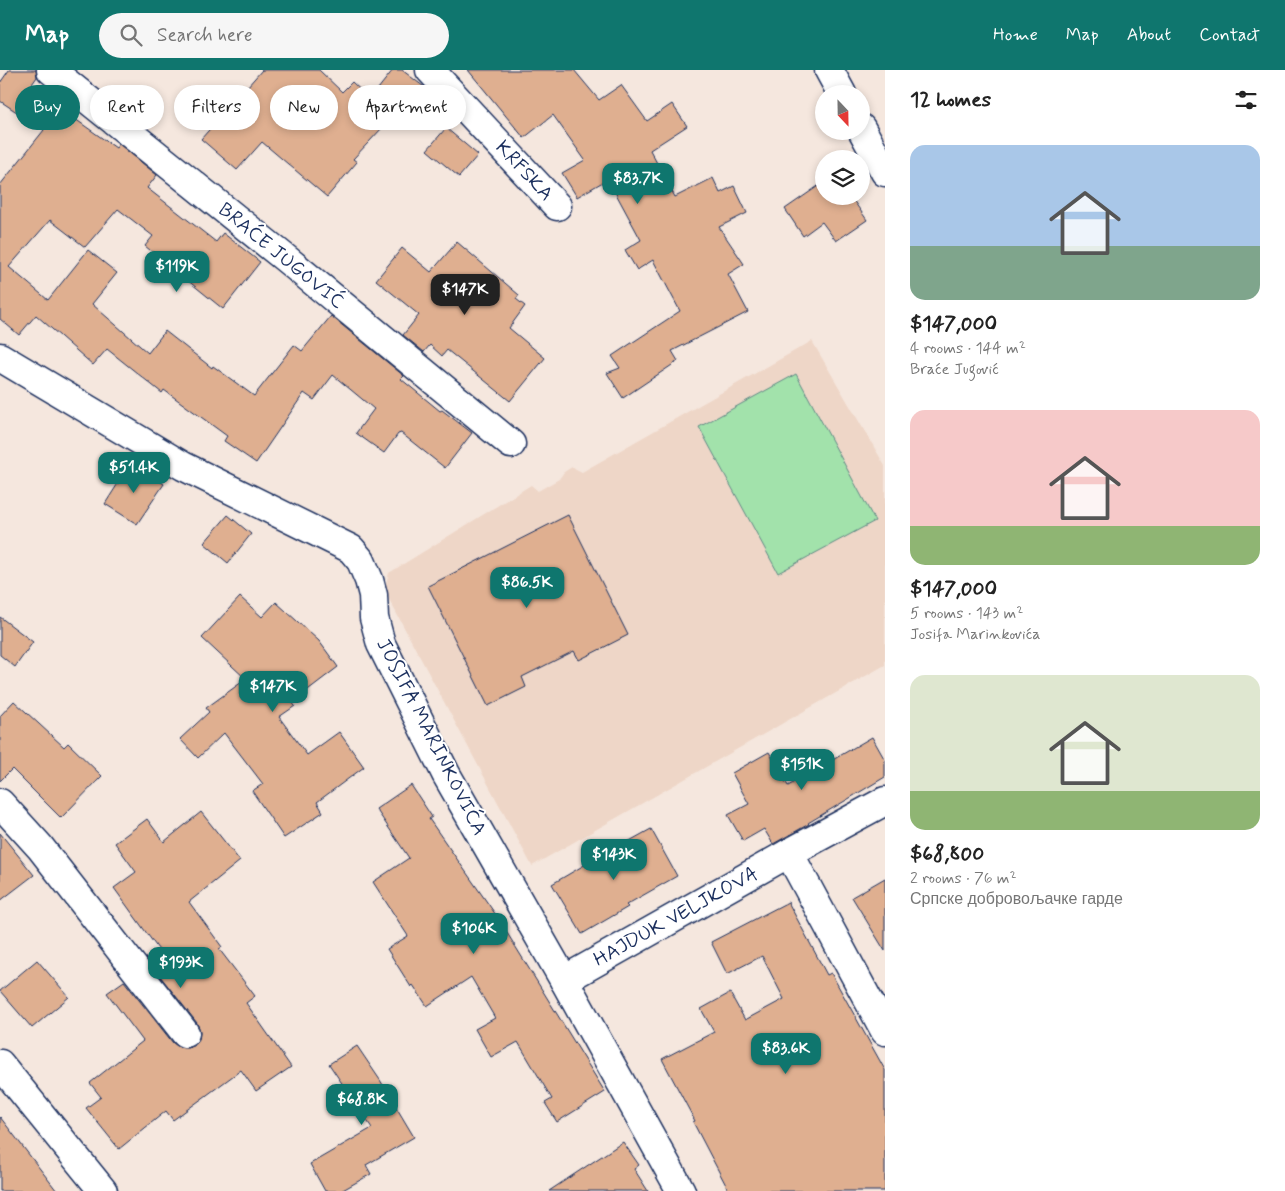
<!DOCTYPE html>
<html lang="en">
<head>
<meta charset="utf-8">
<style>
	:root { --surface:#fff; --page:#f6f6f6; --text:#222; --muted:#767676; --accent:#0f766e }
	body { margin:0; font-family:Mynerve,sans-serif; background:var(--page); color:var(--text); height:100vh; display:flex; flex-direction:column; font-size:19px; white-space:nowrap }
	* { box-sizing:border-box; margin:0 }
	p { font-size:16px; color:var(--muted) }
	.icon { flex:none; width:28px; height:28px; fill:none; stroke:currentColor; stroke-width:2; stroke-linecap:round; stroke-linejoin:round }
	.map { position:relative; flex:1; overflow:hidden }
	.drawer { display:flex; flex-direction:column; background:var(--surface); width:400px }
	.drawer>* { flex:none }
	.banner { position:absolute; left:15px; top:15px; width:475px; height:45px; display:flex; gap:10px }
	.needle { width:32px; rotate:158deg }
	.controls { position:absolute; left:815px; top:15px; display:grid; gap:10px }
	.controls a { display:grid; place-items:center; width:55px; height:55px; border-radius:50%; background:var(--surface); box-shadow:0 2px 8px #0003; font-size:25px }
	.price { position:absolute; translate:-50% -42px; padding:0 11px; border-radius:10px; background:var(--accent); color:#fff; font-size:16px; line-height:32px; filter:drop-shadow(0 1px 2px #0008) }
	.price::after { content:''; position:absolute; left:50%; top:30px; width:15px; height:11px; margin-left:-8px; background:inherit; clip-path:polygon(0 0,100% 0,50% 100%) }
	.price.current { background:#222; color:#fff }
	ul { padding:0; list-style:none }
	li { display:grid; align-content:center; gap:10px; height:265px; padding:0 25px }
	li span { display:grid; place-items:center; height:155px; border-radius:15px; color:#555 }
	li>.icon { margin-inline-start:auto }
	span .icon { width:90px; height:90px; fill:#fffc; stroke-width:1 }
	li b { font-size:21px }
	h2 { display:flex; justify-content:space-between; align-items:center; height:60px; padding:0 25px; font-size:21px }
	.tag { padding:0 18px; border-radius:22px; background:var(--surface); box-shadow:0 2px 8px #0003; font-size:18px; line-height:45px }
	.tag.current { background:var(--accent); color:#fff }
	header { display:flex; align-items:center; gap:30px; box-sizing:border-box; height:70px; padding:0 25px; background:var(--accent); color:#fff }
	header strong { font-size:24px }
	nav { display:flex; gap:28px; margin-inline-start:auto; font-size:18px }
	.search { width:350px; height:45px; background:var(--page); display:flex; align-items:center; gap:12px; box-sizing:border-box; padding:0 18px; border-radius:28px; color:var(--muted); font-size:19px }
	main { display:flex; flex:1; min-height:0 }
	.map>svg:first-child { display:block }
	.built { fill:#eed6c7 }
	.green { fill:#a2e2ab; stroke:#5e8884 }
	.building { fill:#dfaf90; stroke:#1b2f5e }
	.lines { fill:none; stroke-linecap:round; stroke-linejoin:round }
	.minor-casing { stroke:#1b2f5e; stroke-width:31 }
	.minor { stroke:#fff; stroke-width:28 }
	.labels { text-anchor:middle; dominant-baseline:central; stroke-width:4; stroke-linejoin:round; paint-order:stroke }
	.street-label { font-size:20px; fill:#1b2f5e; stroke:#fff }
</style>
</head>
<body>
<header>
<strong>Map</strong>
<div class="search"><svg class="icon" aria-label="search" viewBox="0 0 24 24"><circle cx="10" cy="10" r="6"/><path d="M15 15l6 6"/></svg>Search here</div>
<nav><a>Home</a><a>Map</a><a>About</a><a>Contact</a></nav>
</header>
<main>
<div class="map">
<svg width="885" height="1121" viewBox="0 0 885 1121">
	<rect width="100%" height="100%" fill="#f5e7de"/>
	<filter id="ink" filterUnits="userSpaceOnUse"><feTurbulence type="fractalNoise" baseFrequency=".02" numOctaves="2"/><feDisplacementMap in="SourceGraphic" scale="10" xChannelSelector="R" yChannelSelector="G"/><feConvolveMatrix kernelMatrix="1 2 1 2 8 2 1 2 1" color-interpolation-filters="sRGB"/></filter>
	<g filter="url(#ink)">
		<!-- built -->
		<polygon class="built" points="812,271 885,396 885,595 532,796 384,520 389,503 531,415 538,421 559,409 564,402 572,397 582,402"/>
		<!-- green -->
		<polygon class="green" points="796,304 875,451 778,503 699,357"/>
		<!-- building -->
		<g class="building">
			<polygon points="9,0 36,0 37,7 30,17 116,78 119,74 157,105 147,118 216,172 223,163 260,192 223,239 145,176 153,166 118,139 85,177 50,150 9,197 48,230 88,180 117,203 92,234 148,283 165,261 212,298 213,296 254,326 294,275 302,281 331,246 404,306 401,309 440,341 442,340 472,363 445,398 401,363 398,364 384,383 356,363 374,339 333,305 314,330 304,323 256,393 224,371 227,366 164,320 162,323 107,279 93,295 36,245 19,265 0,249 0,115 44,60 0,31 0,13"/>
			<polygon points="262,0 319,0 342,22 352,12 370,29 393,0 402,0 428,20 437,30 416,56 398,41 353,89 357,92 327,127 262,72 237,100 201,69"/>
			<polygon points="468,0 574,0 599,30 621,15 647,51 672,34 687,56 650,80 675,127 713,108 720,123 734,116 747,143 719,157 744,194 728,204 748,242 672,281 678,291 623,328 607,303 620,298 612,286 680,241 653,190 637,200 625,180 641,170 608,109 577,127 562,103 585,90 553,45 524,68"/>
			<polygon points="446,58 478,85 459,107 427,80"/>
			<polygon points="824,112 824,126 859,126 853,130 867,150 836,171 822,152 803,166 785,139"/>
			<polygon points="457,172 519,225 516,229 525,236 509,258 545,288 510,331 447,280 442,286 430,275 424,282 403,265 419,245 376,210 402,178 431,202"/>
			<polygon points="131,393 164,414 137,454 105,434"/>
			<polygon points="228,445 251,464 228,493 204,473"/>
			<polygon points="568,445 628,565 579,590 574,581 522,607 526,617 488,636 428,516"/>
			<polygon points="240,527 262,547 276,532 319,571 338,597 292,632 295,636 279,647 307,685 339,662 364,697 317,732 323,742 284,768 252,721 263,714 224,663 198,688 180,669 209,642 206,638 246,609 202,568"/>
			<polygon points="0,547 33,572 15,597 0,585"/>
			<polygon points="14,631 64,677 68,673 102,706 61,748 12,699 0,711 0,646"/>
			<polygon points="872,667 885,690 885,707 808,753 809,754 773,774 764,759 743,771 728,745 749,734 732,703 769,682 788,716"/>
			<polygon points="411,715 432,747 429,749 496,845 605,1022 557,1052 545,1033 552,1029 518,972 491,987 475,959 495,948 471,907 427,936 413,915 411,917 387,879 408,866 373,812 409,788 376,739"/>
			<polygon points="201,742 240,791 189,832 222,877 219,879 255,926 246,933 291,997 256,1021 241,1000 173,1050 166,1041 119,1079 86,1038 101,1027 90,1013 143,971 107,923 124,911 173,973 179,977 187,978 194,976 199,969 200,961 197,953 149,892 161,883 114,818 136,802 115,773 147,749 164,772"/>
			<polygon points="651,759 677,806 626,835 628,837 582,864 552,814 598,787 599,788"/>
			<polygon points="0,763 34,805 0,831"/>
			<polygon points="885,808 885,881 852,827"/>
			<polygon points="788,832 827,905 831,903 885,1000 885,1121 729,1121 693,1052 695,1051 662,989 714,962 701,939 730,923 745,950 784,929 762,886 727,904 711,872"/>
			<polygon points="37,890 69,927 32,958 0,921"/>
			<polygon points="357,976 380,1010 414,1067 366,1095 371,1104 341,1121 325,1121 310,1094 372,1058 329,994"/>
			<polygon points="0,1047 57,1121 0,1121"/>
			<polygon points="623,1072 639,1095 634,1099 648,1121 549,1121"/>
		</g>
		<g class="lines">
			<defs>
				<g id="minor">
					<polyline points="51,0 285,188 511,374"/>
					<polyline points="430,0 557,136"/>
					<polyline points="829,0 842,24"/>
					<polyline points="861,58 885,102"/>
					<polyline points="0,287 183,396 351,479 361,491 369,510 373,525 374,548 381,574 446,704 564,910 681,1121"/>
					<polyline points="885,731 789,783 885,961"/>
					<polyline points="0,733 40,777 185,963"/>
					<polyline points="564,910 789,783"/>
					<polyline points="0,994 103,1121"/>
				</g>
			</defs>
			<!-- minor casing -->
			<use href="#minor" class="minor-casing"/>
			<!-- minor -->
			<use href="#minor" class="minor"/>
		</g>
	</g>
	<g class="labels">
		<!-- street labels -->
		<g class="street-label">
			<text transform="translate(524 101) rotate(47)">KRFSKA</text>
			<text transform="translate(281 186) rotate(39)">BRAĆE JUGOVIĆ</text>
			<text transform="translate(431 667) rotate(63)">JOSIFA MARINKOVIĆA</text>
			<text transform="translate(676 847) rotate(-29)">HAJDUK VELJKOVA</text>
		</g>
	</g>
</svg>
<div class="controls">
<a><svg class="needle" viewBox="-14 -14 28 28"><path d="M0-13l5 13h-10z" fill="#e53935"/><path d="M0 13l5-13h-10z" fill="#767676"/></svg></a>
<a><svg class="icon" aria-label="layers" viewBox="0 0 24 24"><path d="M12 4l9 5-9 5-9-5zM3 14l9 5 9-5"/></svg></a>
</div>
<b class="price" style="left:638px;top:135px">$83.7K</b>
<b class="price" style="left:177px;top:223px">$119K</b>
<b class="price current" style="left:465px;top:246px">$147K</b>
<b class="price" style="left:134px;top:424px">$51.4K</b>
<b class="price" style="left:527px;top:539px">$86.5K</b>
<b class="price" style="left:273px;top:643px">$147K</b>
<b class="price" style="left:802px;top:721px">$151K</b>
<b class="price" style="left:614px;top:811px">$143K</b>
<b class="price" style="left:474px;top:885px">$106K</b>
<b class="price" style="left:181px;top:919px">$193K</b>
<b class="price" style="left:786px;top:1005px">$83.6K</b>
<b class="price" style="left:362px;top:1056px">$68.8K</b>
<div class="banner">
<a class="tag current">Buy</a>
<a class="tag">Rent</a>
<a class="tag">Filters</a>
<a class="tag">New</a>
<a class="tag">Apartment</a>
</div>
</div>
<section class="drawer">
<h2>12 homes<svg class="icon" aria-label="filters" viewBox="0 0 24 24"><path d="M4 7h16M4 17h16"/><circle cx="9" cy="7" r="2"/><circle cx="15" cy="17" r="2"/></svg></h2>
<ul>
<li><span style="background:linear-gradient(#a9c7e8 65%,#7fa58c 0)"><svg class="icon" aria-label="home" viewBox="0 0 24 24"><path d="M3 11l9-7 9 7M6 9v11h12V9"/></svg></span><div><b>$147,000</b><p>4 rooms · 144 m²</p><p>Braće Jugović</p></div></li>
<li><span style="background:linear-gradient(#f6c9c9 75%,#8fb573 0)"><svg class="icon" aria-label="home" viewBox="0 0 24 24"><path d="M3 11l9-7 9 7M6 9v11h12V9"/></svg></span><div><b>$147,000</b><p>5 rooms · 143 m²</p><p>Josifa Marinkovića</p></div></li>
<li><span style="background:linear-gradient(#dfe7d0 75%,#8fb573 0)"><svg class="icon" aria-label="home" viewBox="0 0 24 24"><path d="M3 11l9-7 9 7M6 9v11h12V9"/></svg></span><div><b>$68,800</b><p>2 rooms · 76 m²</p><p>Српске добровољачке гарде</p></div></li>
</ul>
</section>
</main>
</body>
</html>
